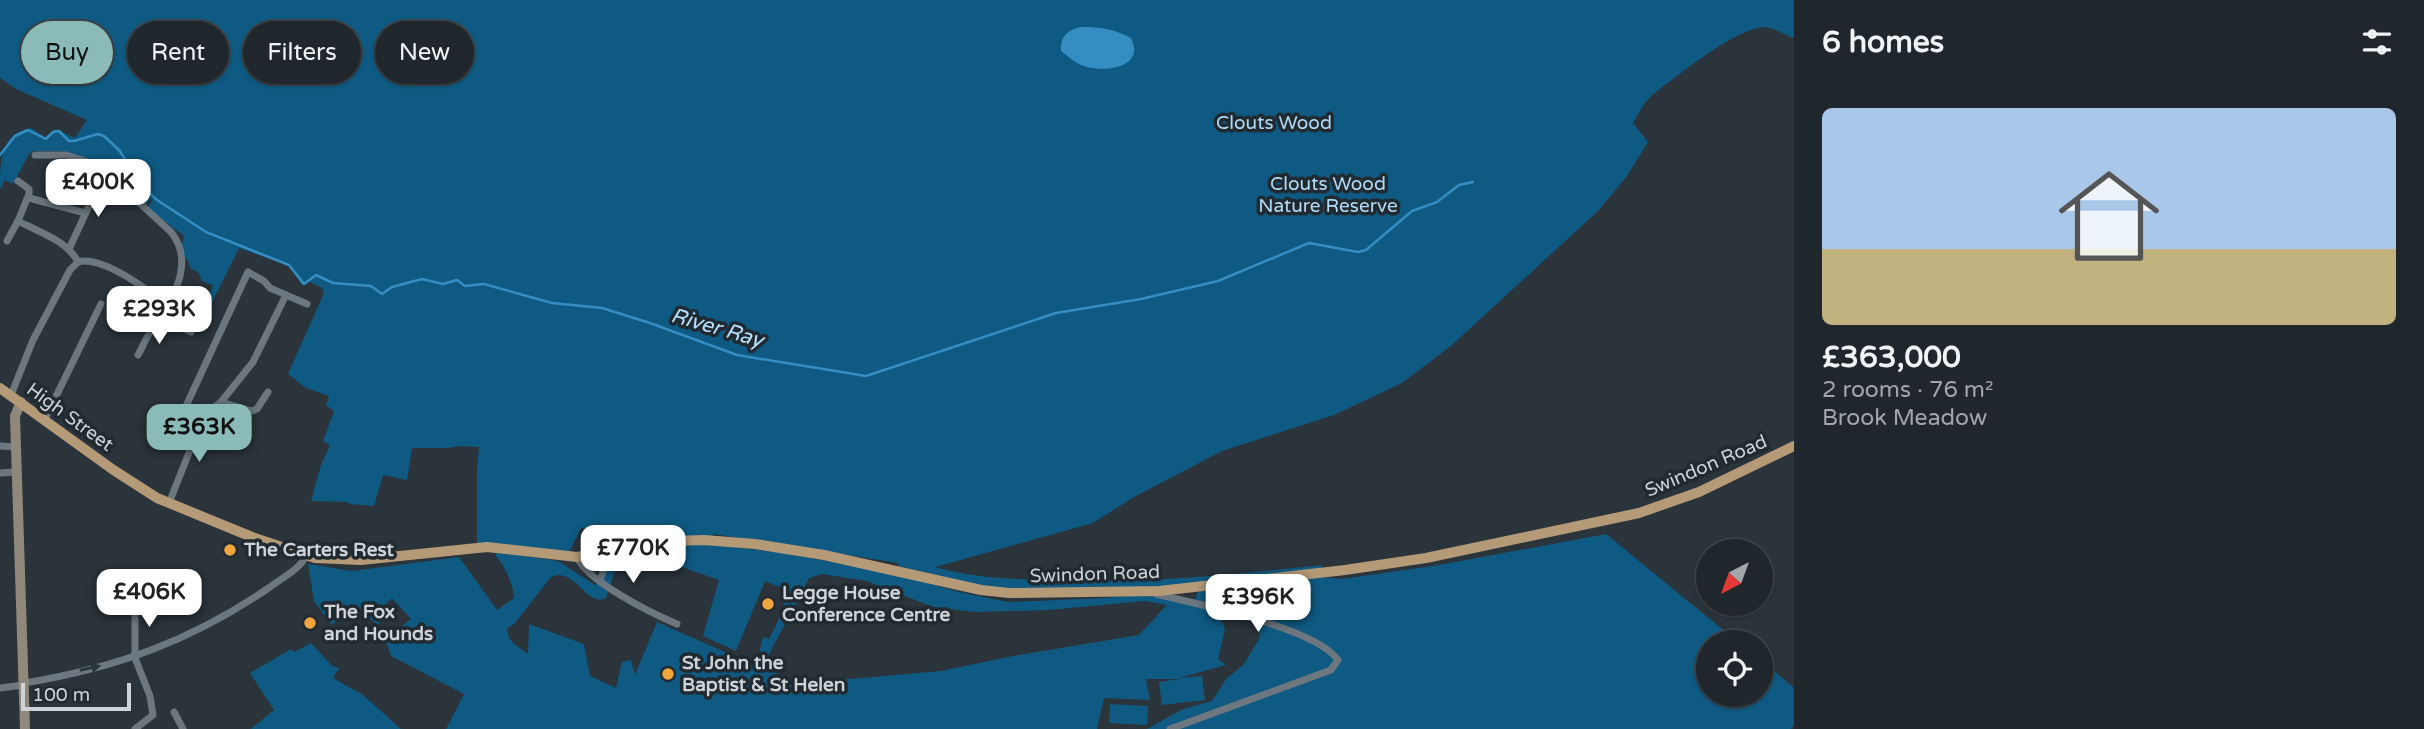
<!DOCTYPE html>
<html lang="en">
<head>
<meta charset="utf-8">
<style>
	:root { --surface:#20272c; --page:#282f34; --text:#f1f3f6; --muted:#a2a5a9; --line:#3d4448; --accent:#8bbbb9 }
	body { margin:0; font-family:"Varela Round",sans-serif; background:var(--page); color:var(--text); height:100vh; display:flex; flex-direction:column; font-size:26px; white-space:nowrap }
	* { box-sizing:border-box; margin:0 }
	p { font-size:23px; color:var(--muted) }
	.icon { flex:none; width:38px; height:38px; fill:none; stroke:currentColor; stroke-width:2; stroke-linecap:round; stroke-linejoin:round }
	.map { position:relative; flex:1; overflow:hidden }
	.side { display:flex; flex-direction:column; background:var(--surface); width:630px }
	.side>* { flex:none }
	.top-card { position:absolute; left:21px; top:21px; width:665px; height:63px; display:flex; gap:14px }
	.needle { width:46px; rotate:221deg }
	.fabs { position:absolute; left:1696px; top:539px; display:grid; gap:14px }
	.fabs a { display:grid; place-items:center; width:77px; height:77px; border-radius:50%; background:var(--surface); box-shadow:0 2px 5px #0004,0 0 0 2px var(--line); font-size:35px }
	.scale { position:absolute; left:21px; bottom:18px; width:110px; box-sizing:border-box; padding-left:7px; border:4px solid #cdd3d7; border-top:0; font-size:19px; line-height:24px; white-space:nowrap; color:#cdd3d7; -webkit-text-stroke:5px #212a31; paint-order:stroke }
	.price { position:absolute; translate:-50% -60px; padding:0 16px; border-radius:14px; background:#fff; color:#222; font-size:23px; line-height:46px; filter:drop-shadow(0 2px 4px #0008) }
	.price::after { content:''; position:absolute; left:50%; top:42px; width:21px; height:16px; margin-left:-10px; background:inherit; clip-path:polygon(0 0,100% 0,50% 100%) }
	.price.on { background:var(--accent); color:#111 }
	ul { padding:0; list-style:none }
	li { display:grid; align-content:center; gap:14px; height:371px; padding:0 28px }
	li+li { border-top:2px solid var(--line) }
	li span { display:grid; place-items:center; height:217px; border-radius:10px; color:#555 }
	li>.icon { margin-inline-start:auto }
	span .icon { width:126px; height:126px; fill:#fffc; stroke-width:1 }
	li b { font-size:30px }
	h2 { display:flex; justify-content:space-between; align-items:center; height:84px; padding:0 28px; font-size:30px }
	.tag { padding:0 24px; border-radius:32px; background:var(--surface); box-shadow:0 2px 5px #0004,0 0 0 2px var(--line); font-size:24px; line-height:63px }
	.tag.on { background:var(--accent); color:#111 }
	main { display:flex; flex:1; min-height:0 }
	.map>svg:first-child { display:block }
	.green { fill:#0e5a82; fill-rule:evenodd }
	.water { fill:#358ec2 }
	.lines { fill:none; stroke-linecap:round; stroke-linejoin:round }
	.stream { stroke:#358ec2; stroke-width:2.5 }
	.minor { stroke:#6c777f; stroke-width:7 }
	.secondary { stroke:#90897b; stroke-width:10 }
	.primary { stroke:#b59a78; stroke-width:10 }
	.oneway { fill:#2c363d }
	.poi-dot { fill:#f0a63f; stroke:#212a31; stroke-width:2.5 }
	.labels { text-anchor:middle; dominant-baseline:central; stroke-width:7; stroke-linejoin:round; paint-order:stroke }
	.park-label { font-size:19px; fill:#b2dbf7; stroke:#212a31 }
	.street-label { font-size:19px; fill:#cdd3d7; stroke:#212a31 }
	.poi-label { font-size:19px; font-weight:bold; fill:#cdd3d7; stroke:#212a31; text-anchor:start }
	.water-label { font-size:21px; font-style:italic; fill:#b7e0fc; stroke:#212a31 }
</style>
</head>
<body>
<main>
<div class="map">
<svg width="1794" height="729" viewBox="0 0 1794 729">
	<rect width="100%" height="100%" fill="#2b343b"/>
	<!-- green -->
	<g class="green">
		<path d="M0,0h1794v38c-9,-3 -21,-11 -30,-11 -32,3 -86,49 -112,68l-8,9 -11,19 15,19 -21,34 -29,35 -146,134 -50,38 -68,32 -112,36 -88,46 -41,26 -158,44c35,10 70,12 105,13 95,5 188,-5 282,-15l-2,5 -166,19h-145l-32,-4 -79,-19 1,-3 -186,-29 -4,10 74,9 112,21 64,18 49,10 97,-4 60,-5 30,7 4,-10 119,-13 24,2 97,-14 167,-31 132,108h-30v53h52l1,-35 33,28v37l-3,4h-644l36,-20 29,-8 14,-22 18,-15 15,-25 2,-22 3,-2 -8,-5 -15,-1 2,12 -23,-5 5,13 -7,30 8,6 -47,13 23,-2 3,24 -43,5 -3,-23 20,-3h-33l4,21 -46,-2 -7,31h-651l18,-35 -73,-38 -6,-17 26,-20 -19,-21 -6,6 -8,22 -17,-16h-5l-6,9 -4,2 -6,-3 -8,7 -18,-24 -6,-37 44,7 107,-14 38,53 17,-12c-1,-15 -9,-32 -19,-43l4,-3 59,9 37,24c10,-9 20,-21 16,-35l27,-7 5,-7 -18,-5 -44,-3 -12,25 -92,-10v-75l2,-21 -18,-1 -14,2h-35l-5,32 -24,-5 -9,31 -25,-2 -1,-2 -37,-1 10,-36 9,-20 -7,-4 11,-30 -8,-6 3,-9 -23,-8 -18,-14 36,-81 -2,-5 -14,-7 -6,4 -13,-19 -50,-18 -32,64 -3,-2 9,-25 -11,-4 -3,-8 -9,-5 -1,-5 -8,-15 3,-12 -37,-28 5,-7 -1,-2 -6,7 -43,-43 -41,-12h-28l-4,3 -16,30 -8,-4 -5,9c0,-27 0,-56 31,-61l14,9 11,-8 19,9 12,-18 -71,-31 -16,-11zM622,564l18,3 33,-3 46,16 -16,56 33,15 29,-70 17,7 2,21 -15,30 -6,-2 -3,11 1,20 -104,-46 -22,53 -4,-15 -9,2 -6,26 -26,-12 -6,-32 -55,-20 -1,30 -14,-10 -5,-6 -2,-10 7,-4 37,-47c25,-11 35,31 55,21l9,-27zM822,574l45,7 66,26 42,5 73,-2 97,-9 22,4 -28,30 -126,21 -72,15 -136,12 -33,-11 -5,-14 42,-80z"/>
		<polygon points="311,643 332,666 339,668 333,678 363,695 401,729 251,729 274,710 250,673 291,649 294,652"/>
		<polygon points="1110,704 1148,706 1147,725 1109,723"/>
	</g>
	<!-- water -->
	<path class="water" d="M1081,27c20,0 33,2 50,11 15,30 -27,35 -47,28 -8,-2 -16,-10 -23,-15 -1,-15 7,-21 20,-24z"/>
	<g class="lines">
		<!-- stream -->
		<polyline class="stream" points="0,155 15,136 28,130 46,139 53,132 59,131 69,141 74,141 98,134 104,136 119,150 144,188 157,200 206,232 289,265 304,284 316,275 333,283 371,286 382,294 392,287 422,279 443,284 457,280 465,286 484,284 552,303 602,308 650,323 737,355 866,376 1056,313 1141,299 1218,281 1309,243 1358,252 1366,250 1412,211 1437,202 1459,185 1473,182"/>
		<!-- minor -->
		<g class="minor">
			<path d="M35,155h31l32,10 73,67c18,22 11,51 -4,72"/>
			<path d="M18,181l11,8v5l-11,27c19,10 50,20 60,41"/>
			<polyline points="29,198 85,213"/>
			<polyline points="7,241 18,221"/>
			<polyline points="69,249 90,204 109,177"/>
			<path d="M138,355c8,-14 12,-31 29,-35"/>
			<polyline points="268,392 257,409 252,411 221,402 204,415 186,406 248,272 264,281 270,288 307,304"/>
			<path d="M11,395l22,-55 37,-70 8,-8c24,-7 68,27 89,42v16l2,2 22,10"/>
			<polyline points="221,402 253,362 286,295"/>
			<polyline points="45,419 101,304"/>
			<polyline points="0,446 16,447"/>
			<polyline points="0,473 16,472"/>
			<polyline points="169,503 204,415"/>
			<path d="M577,557c11,25 74,56 100,67"/>
			<polyline points="600,581 609,553"/>
			<path d="M1156,594c40,10 159,33 182,66l-7,10 -161,59"/>
			<path d="M24,683c93,-15 169,-43 246,-96 12,-9 30,-18 36,-31"/>
			<polyline points="0,688 24,685"/>
			<polyline points="174,712 183,729"/>
			<polyline points="135,729 153,715 150,696 135,658 135,602"/>
		</g>
		<!-- secondary -->
		<polyline class="secondary" points="21,402 15,416 25,729"/>
		<!-- primary -->
		<polyline class="primary" points="0,388 112,469 157,498 252,537 315,558 361,560 487,547 577,557 671,541 704,540 755,544 824,555 981,590 1009,593 1159,591 1345,570 1426,558 1639,513 1699,492 1794,446"/>
	</g>
	<!-- one-way arrows -->
	<defs><path id="oneway-solid" d="M-6-.8H1V-3.2L6.5 0L1 3.2V.8H-6Z" transform="scale(1.75)"/></defs>
	<use class="oneway" href="#oneway-solid" transform="translate(90 668) rotate(-13)"/>
	<!-- markers -->
	<g class="poi-dot">
		<circle cx="230" cy="550" r="7"/>
		<circle cx="768" cy="604" r="7"/>
		<circle cx="310" cy="623" r="7"/>
		<circle cx="668" cy="674" r="7"/>
	</g>
	<g class="labels">
		<!-- park labels -->
		<g class="park-label">
			<text x="1274" y="123">Clouts Wood</text>
			<text x="1328" y="184">Clouts Wood<tspan x="1328" dy="22">Nature Reserve</tspan></text>
		</g>
		<!-- street labels -->
		<g class="street-label">
			<text transform="translate(70 417) rotate(36)">High Street</text>
			<text transform="translate(1706 466) rotate(-23)">Swindon Road</text>
			<text transform="translate(1095 574) rotate(-2)">Swindon Road</text>
		</g>
		<!-- poi labels -->
		<g class="poi-label">
			<text x="244" y="550">The Carters Rest</text>
			<text x="782" y="593">Legge House<tspan x="782" dy="22">Conference Centre</tspan></text>
			<text x="324" y="612">The Fox<tspan x="324" dy="22">and Hounds</tspan></text>
			<text x="682" y="663">St John the<tspan x="682" dy="22">Baptist &amp; St Helen</tspan></text>
		</g>
		<!-- water labels -->
		<g class="water-label">
			<text transform="translate(717 328) rotate(16)">River Ray</text>
		</g>
	</g>
</svg>
<div class="fabs">
<a><svg class="needle" viewBox="-14 -14 28 28"><path d="M0-13l5 13h-10z" fill="#e53935"/><path d="M0 13l5-13h-10z" fill="#a2a5a9"/></svg></a>
<a><svg class="icon" aria-label="locate" viewBox="0 0 24 24"><circle cx="12" cy="12" r="6"/><path d="M12 2v4M12 18v4M2 12h4M18 12h4"/></svg></a>
</div>
<div class="scale">100 m</div>
<b class="price" style="left:98px;top:219px">£400K</b>
<b class="price" style="left:159px;top:346px">£293K</b>
<b class="price on" style="left:199px;top:464px">£363K</b>
<b class="price" style="left:633px;top:585px">£770K</b>
<b class="price" style="left:149px;top:629px">£406K</b>
<b class="price" style="left:1258px;top:634px">£396K</b>
<div class="top-card">
<a class="tag on">Buy</a>
<a class="tag">Rent</a>
<a class="tag">Filters</a>
<a class="tag">New</a>
</div>
</div>
<section class="side">
<h2>6 homes<svg class="icon" aria-label="filters" viewBox="0 0 24 24"><path d="M4 7h16M4 17h16"/><circle cx="9" cy="7" r="2"/><circle cx="15" cy="17" r="2"/></svg></h2>
<ul>
<li><span style="background:linear-gradient(#a9c7e8 65%,#c2b280 0)"><svg class="icon" aria-label="home" viewBox="0 0 24 24"><path d="M3 11l9-7 9 7M6 9v11h12V9"/></svg></span><div><b>£363,000</b><p>2 rooms · 76 m²</p><p>Brook Meadow</p></div></li>
</ul>
</section>
</main>
</body>
</html>
